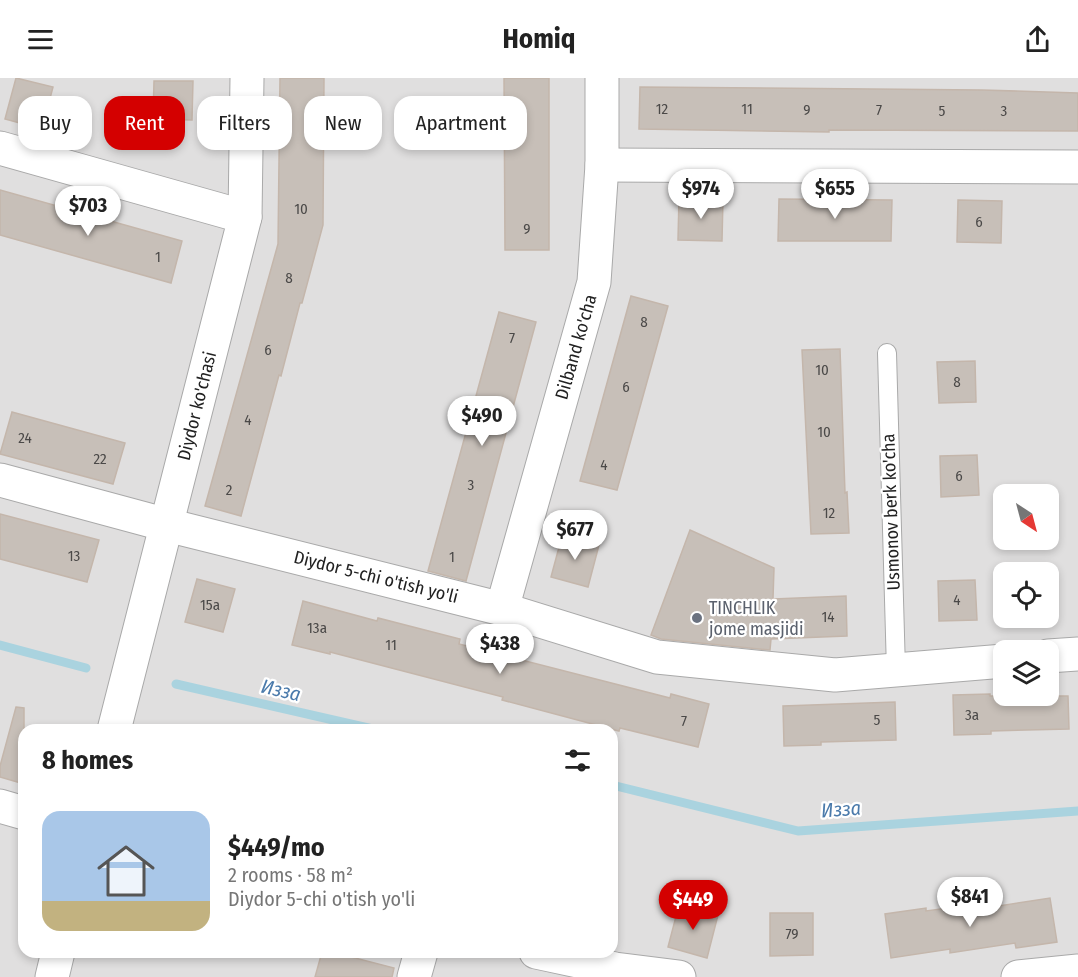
<!DOCTYPE html>
<html lang="en">
<head>
<meta charset="utf-8">
<style>
	:root { --surface:#fff; --page:#f6f6f6; --text:#222; --muted:#767676; --accent:#d40000 }
	body { margin:0; font-family:"Fira Sans Condensed",sans-serif; background:var(--page); color:var(--text); height:100vh; display:flex; flex-direction:column; font-size:22px; white-space:nowrap }
	* { box-sizing:border-box; margin:0 }
	p { font-size:20px; color:var(--muted) }
	.icon { flex:none; width:33px; height:33px; fill:none; stroke:currentColor; stroke-width:2; stroke-linecap:round; stroke-linejoin:round }
	.map { position:relative; flex:1; overflow:hidden }
	.panel { position:absolute; left:18px; top:646px; width:600px; height:234px; display:flex; flex-direction:column; background:var(--surface); border-radius:18px; box-shadow:0 3px 9px #0003 }
	.panel>* { flex:none }
	.hud { position:absolute; left:18px; top:18px; width:600px; height:54px; display:flex; gap:12px }
	.needle { width:39px; rotate:144deg }
	.controls { position:absolute; left:993px; top:406px; display:grid; gap:12px }
	.controls a { display:grid; place-items:center; width:66px; height:66px; border-radius:12px; background:var(--surface); box-shadow:0 3px 9px #0003; font-size:30px }
	.price { position:absolute; translate:-50% -51px; padding:0 14px; border-radius:21px; background:#fff; color:#222; font-size:20px; line-height:39px; filter:drop-shadow(0 2px 3px #0008) }
	.price::after { content:''; position:absolute; left:50%; top:36px; width:18px; height:14px; margin-left:-9px; background:inherit; clip-path:polygon(0 0,100% 0,50% 100%) }
	.price.current { background:var(--accent); color:#fff }
	ul { padding:0; list-style:none }
	li { display:flex; align-items:center; gap:18px; height:150px; padding:0 24px }
	li span { display:grid; place-items:center; flex:none; width:168px; height:120px; border-radius:18px; color:#555 }
	li>.icon { margin-inline-start:auto }
	span .icon { width:72px; height:72px; fill:#fffc; stroke-width:1 }
	li b { font-size:26px }
	h2 { display:flex; justify-content:space-between; align-items:center; height:72px; padding:0 24px; font-size:26px }
	.pill { padding:0 21px; border-radius:18px; background:var(--surface); box-shadow:0 3px 9px #0003; font-size:21px; line-height:54px }
	.pill.current { background:var(--accent); color:#fff }
	header { display:flex; justify-content:space-between; align-items:center; height:78px; padding:0 24px; background:var(--surface); font-size:27px; font-weight:700 }
	.map>svg:first-child { display:block }
	.residential { fill:#e0dfdf; fill-rule:evenodd }
	.lines { fill:none; stroke-linecap:round; stroke-linejoin:round }
	.stream { stroke:#aad3df; stroke-width:9 }
	.building { fill:#c7bfb8; stroke:#c4b6ab; stroke-width:1.5 }
	.service-casing { stroke:#a9a9a9; stroke-width:20 }
	.minor-casing { stroke:#a9a9a9; stroke-width:35 }
	.service { stroke:#fff; stroke-width:18 }
	.minor { stroke:#fff; stroke-width:33 }
	.worship-dot { fill:#6b7280; stroke:#fff; stroke-width:2 }
	.labels { text-anchor:middle; dominant-baseline:central; stroke-width:4.5; stroke-linejoin:round; paint-order:stroke }
	.number-label { font-size:15px; fill:#4b4948 }
	.street-label { font-size:18px; fill:#222; stroke:#fff }
	.worship-label { font-size:18px; fill:#5b616d; stroke:#fff; text-anchor:start }
	.water-label { font-size:20px; font-style:italic; fill:#4a7aab; stroke:#fff }
</style>
</head>
<body>
<header><svg class="icon" aria-label="menu" viewBox="0 0 24 24"><path d="M4 6h16M4 12h16M4 18h16"/></svg>Homiq<svg class="icon" aria-label="share" viewBox="0 0 24 24"><path d="M12 15V3M7 8l5-5 5 5M5 13v7h14v-7"/></svg></header>
<div class="map">
<svg width="1078" height="899" viewBox="0 0 1078 899">
	<rect width="100%" height="100%" fill="#f2efe9"/>
	<!-- residential -->
	<path class="residential" d="M0,0h1078v899h-1078zM1004,417h44v45h-44zM1004,495h44v45h-44zM1004,573h44v45h-44zM24,652h588v222h-588zM654,718l145,34 170,-11 -171,13z"/>
	<g class="lines">
		<!-- stream -->
		<g class="stream">
			<polyline points="0,567 86,590"/>
			<polyline points="176,606 377,652"/>
			<polyline points="612,707 798,753 1078,733"/>
		</g>
	</g>
	<!-- building -->
	<g class="building">
		<polygon points="16,0 53,9 42,51 5,41"/>
		<polygon points="280,0 324,0 323,147 302,225 300,225 281,298 279,297 241,438 205,428 278,166"/>
		<polygon points="504,0 549,0 549,172 505,172"/>
		<polygon points="154,3 193,3 192,42 153,41"/>
		<polygon points="640,9 982,12 1078,15 1078,53 829,52 829,54 639,51"/>
		<polygon points="0,112 182,163 171,205 0,157"/>
		<polygon points="679,120 723,121 722,163 678,162"/>
		<polygon points="779,121 892,122 891,163 778,163"/>
		<polygon points="958,122 1002,123 1001,165 957,164"/>
		<polygon points="631,218 668,228 617,412 580,403"/>
		<polygon points="499,234 536,244 466,503 428,493"/>
		<polygon points="840,271 845,415 847,414 849,455 811,456 802,272"/>
		<polygon points="975,283 976,324 939,325 937,284"/>
		<polygon points="12,334 125,365 113,406 0,376"/>
		<polygon points="977,377 979,417 941,419 940,378"/>
		<polygon points="0,436 99,462 87,504 0,481"/>
		<polygon points="690,452 774,490 773,521 846,518 847,558 771,561 770,572 661,561 651,557"/>
		<polygon points="562,458 599,467 588,509 551,499"/>
		<polygon points="197,501 235,511 223,554 185,544"/>
		<polygon points="975,502 977,542 939,543 938,503"/>
		<polygon points="303,523 377,543 378,540 460,561 459,566 670,620 671,616 709,626 698,669 620,650 619,653 502,622 503,619 330,574 330,576 292,567"/>
		<polygon points="990,616 990,618 1068,618 1069,651 991,653 991,656 954,657 953,617"/>
		<polygon points="895,624 896,662 821,664 821,667 784,668 783,628"/>
		<polygon points="16,629 24,630 24,706 0,699 0,688"/>
		<polygon points="1050,820 1057,864 1016,870 1015,865 950,875 950,871 891,880 885,836 926,830 926,833 985,825 986,830"/>
		<polygon points="679,827 718,837 707,880 668,869"/>
		<polygon points="770,835 813,835 813,877 770,878"/>
		<polygon points="322,874 332,874 394,890 392,899 315,899"/>
	</g>
	<g class="lines">
		<defs>
			<polyline id="service" points="887,275 896,592"/>
			<g id="minor">
				<polyline points="0,70 245,139"/>
				<polyline points="602,87 1078,89"/>
				<polyline points="0,402 167,447 502,531 657,579 835,597 1004,583"/>
				<polyline points="502,531 594,204 602,87 602,0"/>
				<polyline points="1048,578 1078,576"/>
				<polyline points="114,652 245,139 247,0"/>
				<polyline points="0,728 24,735"/>
				<polyline points="536,874 615,891 679,899"/>
				<polyline points="52,899 58,874"/>
				<polyline points="414,899 421,874"/>
				<polyline points="1018,899 1078,893"/>
			</g>
		</defs>
		<!-- service casing -->
		<use href="#service" class="service-casing"/>
		<!-- minor casing -->
		<use href="#minor" class="minor-casing"/>
		<!-- service -->
		<use href="#service" class="service"/>
		<!-- minor -->
		<use href="#minor" class="minor"/>
	</g>
	<!-- markers -->
	<circle class="worship-dot" cx="697" cy="540" r="6"/>
	<g class="labels">
		<!-- number labels -->
		<g class="number-label">
			<text x="662" y="31">12</text>
			<text x="747" y="31">11</text>
			<text x="807" y="32">9</text>
			<text x="879" y="32">7</text>
			<text x="942" y="33">5</text>
			<text x="1004" y="33">3</text>
			<text x="301" y="131">10</text>
			<text x="979" y="144">6</text>
			<text x="527" y="151">9</text>
			<text x="158" y="179">1</text>
			<text x="289" y="200">8</text>
			<text x="644" y="244">8</text>
			<text x="512" y="260">7</text>
			<text x="268" y="272">6</text>
			<text x="822" y="292">10</text>
			<text x="957" y="304">8</text>
			<text x="626" y="309">6</text>
			<text x="248" y="342">4</text>
			<text x="824" y="354">10</text>
			<text x="25" y="360">24</text>
			<text x="100" y="381">22</text>
			<text x="604" y="387">4</text>
			<text x="959" y="398">6</text>
			<text x="471" y="407">3</text>
			<text x="229" y="412">2</text>
			<text x="829" y="435">12</text>
			<text x="74" y="478">13</text>
			<text x="452" y="479">1</text>
			<text x="957" y="522">4</text>
			<text x="210" y="527">15a</text>
			<text x="828" y="539">14</text>
			<text x="317" y="550">13a</text>
			<text x="391" y="567">11</text>
			<text x="972" y="637">3а</text>
			<text x="877" y="642">5</text>
			<text x="684" y="643">7</text>
			<text x="792" y="856">79</text>
		</g>
		<!-- street labels -->
		<g class="street-label">
			<text transform="translate(576 269) rotate(-74)">Dilband ko'cha</text>
			<text transform="translate(197 328) rotate(-76)">Diydor ko'chasi</text>
			<text transform="translate(891 434) rotate(-92)">Usmonov berk ko'cha</text>
			<text transform="translate(376 499) rotate(14)">Diydor 5-chi o'tish yo'li</text>
		</g>
		<!-- worship labels -->
		<g class="worship-label">
			<text x="709" y="530">TINCHLIK<tspan x="709" dy="21">jome masjidi</tspan></text>
		</g>
		<!-- water labels -->
		<g class="water-label">
			<text transform="translate(281 612) rotate(13)">Изза</text>
			<text transform="translate(841 731) rotate(-4)">Изза</text>
		</g>
	</g>
</svg>
<div class="controls">
<a><svg class="needle" viewBox="-14 -14 28 28"><path d="M0-13l5 13h-10z" fill="#e53935"/><path d="M0 13l5-13h-10z" fill="#767676"/></svg></a>
<a><svg class="icon" aria-label="locate" viewBox="0 0 24 24"><circle cx="12" cy="12" r="6"/><path d="M12 2v4M12 18v4M2 12h4M18 12h4"/></svg></a>
<a><svg class="icon" aria-label="layers" viewBox="0 0 24 24"><path d="M12 4l9 5-9 5-9-5zM3 14l9 5 9-5"/></svg></a>
</div>
<b class="price" style="left:701px;top:142px">$974</b>
<b class="price" style="left:835px;top:142px">$655</b>
<b class="price" style="left:88px;top:159px">$703</b>
<b class="price" style="left:482px;top:369px">$490</b>
<b class="price" style="left:575px;top:483px">$677</b>
<b class="price" style="left:500px;top:597px">$438</b>
<b class="price" style="left:970px;top:850px">$841</b>
<b class="price current" style="left:693px;top:853px">$449</b>
<div class="hud">
<a class="pill">Buy</a>
<a class="pill current">Rent</a>
<a class="pill">Filters</a>
<a class="pill">New</a>
<a class="pill">Apartment</a>
</div>
<section class="panel">
<h2>8 homes<svg class="icon" aria-label="filters" viewBox="0 0 24 24"><path d="M4 7h16M4 17h16"/><circle cx="9" cy="7" r="2"/><circle cx="15" cy="17" r="2"/></svg></h2>
<ul>
<li><span style="background:linear-gradient(#a9c7e8 75%,#c2b280 0)"><svg class="icon" aria-label="home" viewBox="0 0 24 24"><path d="M3 11l9-7 9 7M6 9v11h12V9"/></svg></span><div><b>$449/mo</b><p>2 rooms · 58 m²</p><p>Diydor 5-chi o'tish yo'li</p></div></li>
</ul>
</section>
</div>
</body>
</html>
